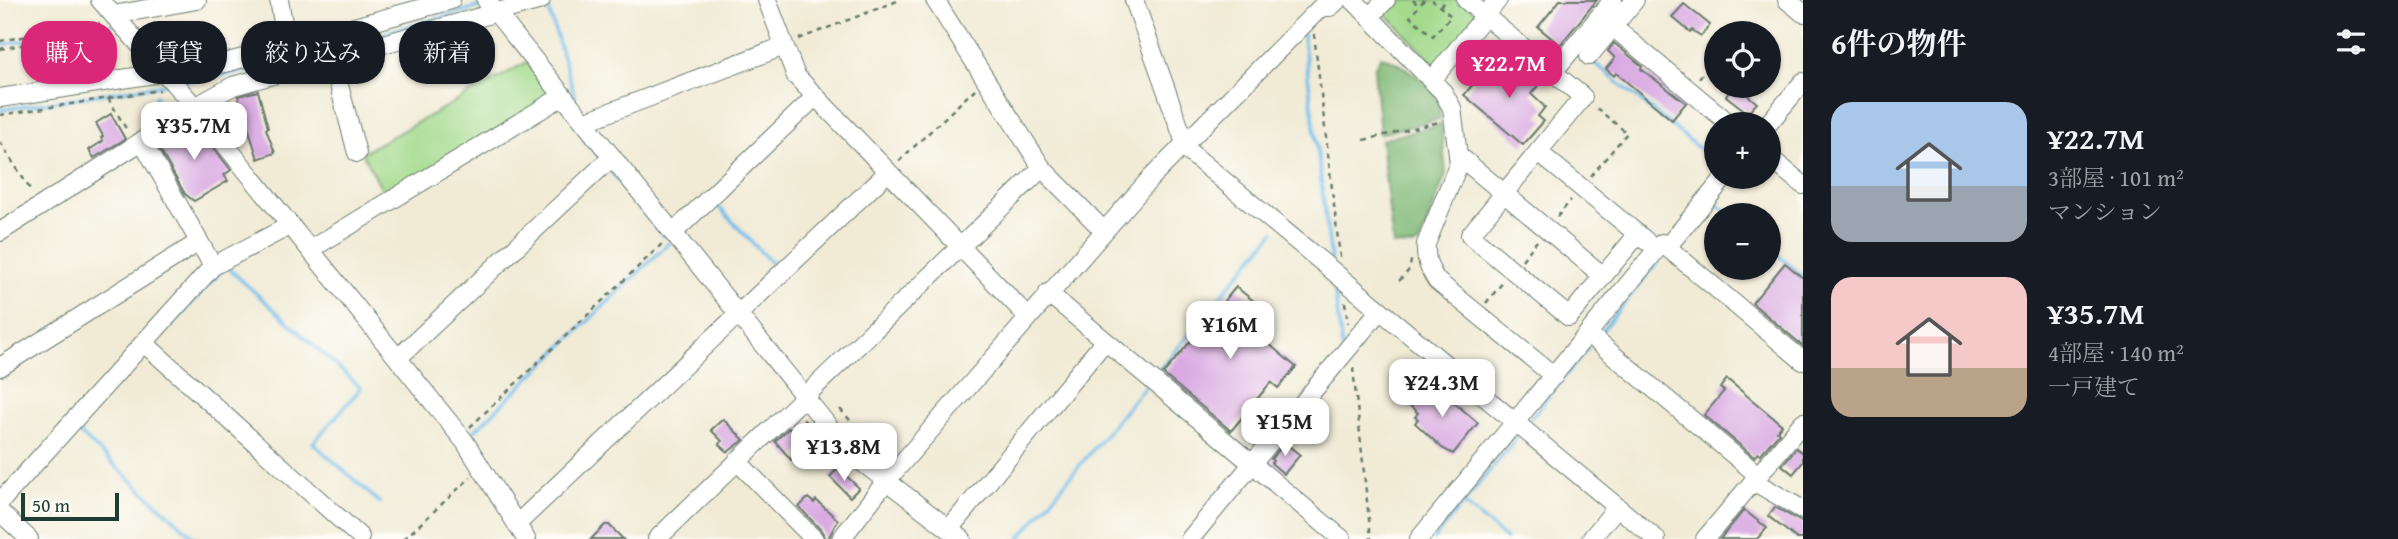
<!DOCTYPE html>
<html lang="ja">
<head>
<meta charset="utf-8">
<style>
	:root { --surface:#171b24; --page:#242831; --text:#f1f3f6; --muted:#9ea1a6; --accent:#db2777 }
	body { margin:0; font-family:"Gentium Book Plus","Noto Serif JP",serif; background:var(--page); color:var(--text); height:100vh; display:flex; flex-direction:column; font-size:26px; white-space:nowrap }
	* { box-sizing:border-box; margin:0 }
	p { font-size:23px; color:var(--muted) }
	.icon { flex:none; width:38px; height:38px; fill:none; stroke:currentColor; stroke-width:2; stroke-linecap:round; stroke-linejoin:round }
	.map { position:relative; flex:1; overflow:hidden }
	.sheet { display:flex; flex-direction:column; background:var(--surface); width:595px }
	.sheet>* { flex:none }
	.hud { position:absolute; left:21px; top:21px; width:665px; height:63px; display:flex; gap:14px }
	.controls { position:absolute; left:1704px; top:21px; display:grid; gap:14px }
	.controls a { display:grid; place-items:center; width:77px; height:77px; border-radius:50%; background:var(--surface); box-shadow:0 2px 5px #0004; font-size:35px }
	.scale { position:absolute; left:21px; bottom:18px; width:98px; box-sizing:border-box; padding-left:7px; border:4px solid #1f3d34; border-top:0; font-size:19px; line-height:24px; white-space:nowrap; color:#1f3d34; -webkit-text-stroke:5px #fdfcf7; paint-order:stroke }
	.price { position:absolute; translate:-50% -60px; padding:0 16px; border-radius:14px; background:#fff; color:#222; font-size:23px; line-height:46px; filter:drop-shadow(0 2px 4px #0008) }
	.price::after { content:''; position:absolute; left:50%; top:42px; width:21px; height:16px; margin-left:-10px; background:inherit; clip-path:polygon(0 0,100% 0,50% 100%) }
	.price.on { background:var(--accent); color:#fff }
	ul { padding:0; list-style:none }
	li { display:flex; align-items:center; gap:21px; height:175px; padding:0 28px }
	li span { display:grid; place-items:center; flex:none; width:196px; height:140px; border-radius:21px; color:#555 }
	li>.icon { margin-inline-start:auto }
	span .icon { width:84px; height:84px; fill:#fffc; stroke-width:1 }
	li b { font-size:30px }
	h2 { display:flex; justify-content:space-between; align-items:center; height:84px; padding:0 28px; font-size:30px }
	.pill { padding:0 24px; border-radius:28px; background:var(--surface); box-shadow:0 2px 5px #0004; font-size:24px; line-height:63px }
	.pill.on { background:var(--accent); color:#fff }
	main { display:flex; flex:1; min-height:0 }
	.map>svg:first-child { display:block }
	.green { fill:#a3da8c; stroke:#618c60; stroke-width:2 }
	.forest { fill:#82ba78; stroke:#507c56; stroke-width:2 }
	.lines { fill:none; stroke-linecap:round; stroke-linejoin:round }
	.stream { stroke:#72bdeb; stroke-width:3.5 }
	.building { fill:#daabe3 }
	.minor-casing { stroke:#687a6c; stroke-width:20 }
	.path { stroke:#687a6c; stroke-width:2.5; stroke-dasharray:5 5; stroke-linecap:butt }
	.minor { stroke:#fff; stroke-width:18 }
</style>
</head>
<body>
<main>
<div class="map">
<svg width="1803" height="539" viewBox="0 0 1803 539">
	<rect width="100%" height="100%" fill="#fdfcf7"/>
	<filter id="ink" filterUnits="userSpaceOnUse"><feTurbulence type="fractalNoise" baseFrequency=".0143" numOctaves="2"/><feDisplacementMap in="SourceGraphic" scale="14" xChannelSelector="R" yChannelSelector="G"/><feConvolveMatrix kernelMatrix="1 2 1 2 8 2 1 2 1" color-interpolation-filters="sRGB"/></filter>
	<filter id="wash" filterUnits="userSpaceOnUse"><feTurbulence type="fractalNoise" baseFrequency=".00686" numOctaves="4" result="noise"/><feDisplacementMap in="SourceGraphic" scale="28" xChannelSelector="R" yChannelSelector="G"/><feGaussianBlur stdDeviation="1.57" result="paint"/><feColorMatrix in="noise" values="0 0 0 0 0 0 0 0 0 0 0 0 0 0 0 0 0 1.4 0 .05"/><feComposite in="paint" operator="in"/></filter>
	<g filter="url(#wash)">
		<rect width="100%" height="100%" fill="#f1ebd5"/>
		<!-- green -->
		<g class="green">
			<polygon points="1392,0 1461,0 1477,13 1437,67 1382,10"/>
			<polygon points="527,62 550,91 549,98 386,196 362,153"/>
		</g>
		<!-- forest -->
		<g class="forest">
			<path d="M1381,56c18,6 50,26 57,46 2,5 1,12 2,17l-60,15 -6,-65z"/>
			<polygon points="1441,124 1446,174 1419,244 1413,246 1393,245 1381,140"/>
		</g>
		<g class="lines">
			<!-- stream -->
			<g class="stream">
				<polyline points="548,7 575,97"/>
				<polyline points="1303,35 1331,260"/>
				<polyline points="0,45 112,25"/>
				<polyline points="1593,62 1717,163"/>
				<polyline points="180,82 247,71 482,6"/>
				<polyline points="0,110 166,84"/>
				<polyline points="148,126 156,96"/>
				<polyline points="585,140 598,155"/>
				<polyline points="611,172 663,236"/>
				<polyline points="1713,201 1730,215"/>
				<polyline points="713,204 715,203 776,268"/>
				<polyline points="1769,248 1803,276"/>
				<polyline points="228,268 361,388 313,443 380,503"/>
				<polyline points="1333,279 1342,348"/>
				<polyline points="170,327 221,271"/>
				<polyline points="1601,332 1658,262"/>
				<polyline points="1156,374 1274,232"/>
				<polyline points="1530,419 1588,348"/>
				<polyline points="76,430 196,539"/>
				<polyline points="470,435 669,243"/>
				<polyline points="1463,503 1506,539"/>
				<polyline points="1019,539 1146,385"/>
				<polyline points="1434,539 1517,437"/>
			</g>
		</g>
		<g id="blocks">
			<!-- building -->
			<g class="building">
				<polygon points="1560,0 1597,0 1560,45 1538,27"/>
				<polygon points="1684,4 1710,25 1701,36 1692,30 1690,32 1672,17"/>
				<polygon points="87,39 91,62 75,65 70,42"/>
				<polygon points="1614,43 1642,66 1641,69 1686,103 1672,120 1616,73 1614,76 1606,69 1615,58 1608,51"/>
				<polygon points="1510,57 1541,82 1531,94 1545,107 1538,116 1544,121 1523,145 1464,95 1484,71 1492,78"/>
				<polygon points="1734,86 1742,86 1747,90 1745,93 1757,103 1748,113 1726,96"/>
				<polygon points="258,91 268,128 266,129 275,153 258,159 238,96"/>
				<polygon points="111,114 125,139 94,158 89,150 103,141 101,138 103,136 96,123"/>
				<polygon points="193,122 231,170 224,175 228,181 194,201 185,194 157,145"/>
				<polygon points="1785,263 1803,278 1803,346 1752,303"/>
				<polygon points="1236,287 1270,314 1255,332 1296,367 1278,388 1271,382 1231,431 1163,374"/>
				<polygon points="1727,379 1782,425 1777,431 1779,433 1760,455 1758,453 1754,457 1704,415 1724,391 1720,388"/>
				<polygon points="1430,382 1478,423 1453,454 1442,448 1415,423 1418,419 1415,417 1418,413 1410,406"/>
				<polygon points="723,419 744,440 728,452 719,444 722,441 711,430"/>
				<polygon points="804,420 818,435 791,460 775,441 789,428 792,431"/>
				<polygon points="1285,443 1300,455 1284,474 1271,463 1273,461 1271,459"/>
				<polygon points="1796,448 1803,453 1803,462 1793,474 1782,465"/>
				<polygon points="838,468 859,488 850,497 830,477"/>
				<polygon points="808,498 814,503 816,500 838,520 828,539 825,539 822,531 799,507"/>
				<polygon points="1775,507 1803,523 1803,539 1797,539 1768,516"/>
				<polygon points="1744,510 1767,528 1757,539 1720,539"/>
				<polygon points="605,525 609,525 623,539 591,539"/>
			</g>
		</g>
	</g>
	<g filter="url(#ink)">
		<use href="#blocks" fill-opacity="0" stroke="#687a6c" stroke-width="2"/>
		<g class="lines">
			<defs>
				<g id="minor">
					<polyline points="100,0 195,107 465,442 526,539"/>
					<polyline points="279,0 287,45"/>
					<polyline points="486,0 849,452 962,539"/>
					<polyline points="767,0 796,76 1028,317"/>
					<polyline points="935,0 1042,168 1104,231"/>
					<polyline points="1134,0 1185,143"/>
					<path d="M1353,0l90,92 9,16 7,55 -33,81c-1,15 3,25 11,37l117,95"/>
					<polyline points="1466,0 1583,97 1470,235 1569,317 1638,234"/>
					<polyline points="1787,0 1803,13"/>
					<polyline points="523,5 541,0"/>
					<polyline points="113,15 197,0"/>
					<polyline points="1369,17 1386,0"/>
					<polyline points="1613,27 1730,124"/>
					<polyline points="1589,56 1635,0"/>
					<polyline points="332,59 357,153"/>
					<polyline points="1553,72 1613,0"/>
					<polyline points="1432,80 1498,0"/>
					<polyline points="0,98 225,63 451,0"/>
					<polyline points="584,122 784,46"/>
					<polyline points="1768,124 1803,82"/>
					<polyline points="142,141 213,266"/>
					<polyline points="1182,146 1656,539"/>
					<polyline points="1538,152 1646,241"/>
					<polyline points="1458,155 1603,276"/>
					<polyline points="1769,157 1803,185"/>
					<polyline points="0,232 195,107 233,86 523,5 522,0"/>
					<polyline points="673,233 816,96"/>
					<polyline points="1667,247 1725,177"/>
					<polyline points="311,249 563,96"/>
					<polyline points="1048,293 1342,539"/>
					<polyline points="1588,334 1758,475"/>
					<polyline points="144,343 360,537"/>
					<polyline points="398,358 612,157"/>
					<polyline points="0,367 199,242"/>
					<polyline points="737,461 814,539"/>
					<polyline points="1753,481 1803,510"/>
					<polyline points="0,502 213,266 291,225"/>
					<polyline points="0,512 29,539"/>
					<polyline points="517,524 888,172"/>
					<polyline points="949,529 1105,341"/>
					<polyline points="657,539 1042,168"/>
					<polyline points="841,539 887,480 1149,180 1321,7 1330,7 1338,0"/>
					<polyline points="1190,539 1380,310"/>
					<polyline points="1419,539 1662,243 1803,361"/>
					<polyline points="1591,539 1617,507"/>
					<polyline points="1705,539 1803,422"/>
				</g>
			</defs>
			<!-- minor casing -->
			<use href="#minor" class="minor-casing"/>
			<!-- path -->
			<g class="path">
				<polyline points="1413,0 1419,6"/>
				<polyline points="1424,0 1410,17 1433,36 1451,16 1432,0"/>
				<polyline points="1440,6 1446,0"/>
				<polyline points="1314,34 1340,257"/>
				<polyline points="799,39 900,0"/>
				<polyline points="0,41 100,23"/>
				<polyline points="0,49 107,29"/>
				<polyline points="1699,78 1717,57"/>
				<polyline points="108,98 128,132"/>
				<polyline points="0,115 160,90"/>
				<polyline points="1364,140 1439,122"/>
				<polyline points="0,142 32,192"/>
				<polyline points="899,161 975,89"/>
				<polyline points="1591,176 1627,133 1594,106"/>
				<polyline points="1557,217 1571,200"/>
				<polyline points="1522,260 1537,241"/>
				<polyline points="1399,281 1410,269 1411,260"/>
				<polyline points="1345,302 1348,323"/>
				<polyline points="1486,303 1504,281"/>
				<polyline points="1353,368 1371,539"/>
				<polyline points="840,409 884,458"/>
				<polyline points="470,427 663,243"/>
				<polyline points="404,539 471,477"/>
			</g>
			<!-- minor -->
			<use href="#minor" class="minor"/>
		</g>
	</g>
</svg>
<div class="controls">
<a><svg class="icon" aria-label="locate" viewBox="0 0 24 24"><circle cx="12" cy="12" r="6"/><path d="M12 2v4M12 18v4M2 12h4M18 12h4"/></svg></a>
<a>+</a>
<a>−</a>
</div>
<div class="scale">50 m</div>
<b class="price on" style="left:1509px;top:100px">¥22.7M</b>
<b class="price" style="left:194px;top:162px">¥35.7M</b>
<b class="price" style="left:1230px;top:361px">¥16M</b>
<b class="price" style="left:1442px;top:419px">¥24.3M</b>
<b class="price" style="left:1285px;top:458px">¥15M</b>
<b class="price" style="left:844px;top:483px">¥13.8M</b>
<div class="hud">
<a class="pill on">購入</a>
<a class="pill">賃貸</a>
<a class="pill">絞り込み</a>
<a class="pill">新着</a>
</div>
</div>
<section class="sheet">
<h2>6件の物件<svg class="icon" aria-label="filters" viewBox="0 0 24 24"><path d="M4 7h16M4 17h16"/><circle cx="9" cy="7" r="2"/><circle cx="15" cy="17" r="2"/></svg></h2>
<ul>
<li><span style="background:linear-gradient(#a9c7e8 60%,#9aa5b1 0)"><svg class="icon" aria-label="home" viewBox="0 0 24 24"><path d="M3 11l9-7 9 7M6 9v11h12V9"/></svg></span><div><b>¥22.7M</b><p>3部屋 · 101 m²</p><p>マンション</p></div></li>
<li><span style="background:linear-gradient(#f6c9c9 65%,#b9a48a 0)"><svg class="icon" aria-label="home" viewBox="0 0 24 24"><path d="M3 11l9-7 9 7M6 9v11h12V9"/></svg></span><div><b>¥35.7M</b><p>4部屋 · 140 m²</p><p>一戸建て</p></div></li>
</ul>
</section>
</main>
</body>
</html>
